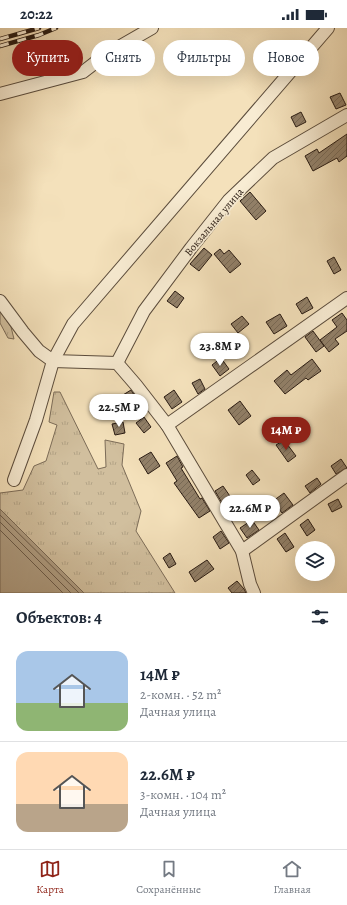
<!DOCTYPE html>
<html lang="ru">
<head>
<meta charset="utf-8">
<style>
	:root { --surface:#fff; --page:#f6f6f7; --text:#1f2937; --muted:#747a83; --line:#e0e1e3; --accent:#8f2418 }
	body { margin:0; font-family:Alegreya,serif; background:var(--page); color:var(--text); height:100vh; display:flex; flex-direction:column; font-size:15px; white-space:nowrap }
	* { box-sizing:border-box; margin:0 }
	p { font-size:13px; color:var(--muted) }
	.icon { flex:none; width:22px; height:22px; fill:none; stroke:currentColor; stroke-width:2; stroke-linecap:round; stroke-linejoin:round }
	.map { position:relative; height:565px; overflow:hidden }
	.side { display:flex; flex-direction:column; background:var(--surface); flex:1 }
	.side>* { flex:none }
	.guide { position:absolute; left:12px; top:12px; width:323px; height:36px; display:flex; gap:8px }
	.buttons { position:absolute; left:295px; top:513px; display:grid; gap:8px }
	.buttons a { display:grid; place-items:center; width:40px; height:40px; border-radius:50%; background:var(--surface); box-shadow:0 4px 16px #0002; font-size:20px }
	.price { position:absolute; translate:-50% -34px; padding:0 9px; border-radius:14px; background:#fff; color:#222; font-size:13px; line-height:26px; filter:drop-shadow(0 1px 2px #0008) }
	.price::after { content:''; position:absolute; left:50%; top:24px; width:12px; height:9px; margin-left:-6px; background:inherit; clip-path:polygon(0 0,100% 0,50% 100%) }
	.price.selected { background:var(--accent); color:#fff }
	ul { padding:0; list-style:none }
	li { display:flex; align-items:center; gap:12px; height:100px; padding:0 16px }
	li+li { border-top:1px solid var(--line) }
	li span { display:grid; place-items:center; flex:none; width:112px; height:80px; border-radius:12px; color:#555 }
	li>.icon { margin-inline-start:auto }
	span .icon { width:48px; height:48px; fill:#fffc; stroke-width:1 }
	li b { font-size:17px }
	h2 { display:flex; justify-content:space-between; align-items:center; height:48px; padding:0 16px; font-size:17px }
	.chip { padding:0 14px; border-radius:18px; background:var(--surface); box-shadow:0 4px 16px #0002; font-size:14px; line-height:36px }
	.chip.selected { background:var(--accent); color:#fff }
	.status { display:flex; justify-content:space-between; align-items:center; height:28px; padding:0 20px; background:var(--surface); direction:ltr }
	.status svg { height:11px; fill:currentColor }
	.dock { display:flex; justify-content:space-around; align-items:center; height:56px; border-top:1px solid var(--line); background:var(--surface); font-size:11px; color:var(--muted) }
	.dock a { display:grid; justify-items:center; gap:2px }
	.dock .selected { color:var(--accent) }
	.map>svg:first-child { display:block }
	.grass { fill:url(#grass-tufts); stroke:#7c6c58 }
	.water { fill:#af9d82; stroke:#796955 }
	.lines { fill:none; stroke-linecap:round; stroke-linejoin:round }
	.shore { stroke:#6c5c4a; stroke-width:1 }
	.building { fill:url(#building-hatch); stroke:#281a12 }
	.minor-casing { stroke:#5b4c3c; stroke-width:14 }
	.minor { stroke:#f8ecd3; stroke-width:12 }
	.rail-casing { stroke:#281a12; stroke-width:4.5 }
	.rail { stroke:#f8ecd3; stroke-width:3; stroke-dasharray:9; stroke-linecap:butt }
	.labels { text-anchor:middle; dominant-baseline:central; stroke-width:3.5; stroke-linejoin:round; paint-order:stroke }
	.street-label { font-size:11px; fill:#281a12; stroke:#f8ecd3 }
</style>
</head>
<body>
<div class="status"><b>20:22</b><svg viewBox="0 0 49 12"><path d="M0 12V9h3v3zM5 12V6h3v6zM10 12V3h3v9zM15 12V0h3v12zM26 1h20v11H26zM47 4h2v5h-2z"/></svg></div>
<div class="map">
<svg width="347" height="565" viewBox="0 0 347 565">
	<defs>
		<pattern id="grass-tufts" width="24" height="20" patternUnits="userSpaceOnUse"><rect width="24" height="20" fill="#d1bf9e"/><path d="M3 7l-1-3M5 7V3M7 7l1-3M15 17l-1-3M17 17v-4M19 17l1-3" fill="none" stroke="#b3a487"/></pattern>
		<pattern id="building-hatch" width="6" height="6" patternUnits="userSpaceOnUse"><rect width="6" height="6" fill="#92816a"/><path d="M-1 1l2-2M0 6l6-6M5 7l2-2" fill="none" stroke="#776956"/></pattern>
	</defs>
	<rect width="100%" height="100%" fill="#f4e1bb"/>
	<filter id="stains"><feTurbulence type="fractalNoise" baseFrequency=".005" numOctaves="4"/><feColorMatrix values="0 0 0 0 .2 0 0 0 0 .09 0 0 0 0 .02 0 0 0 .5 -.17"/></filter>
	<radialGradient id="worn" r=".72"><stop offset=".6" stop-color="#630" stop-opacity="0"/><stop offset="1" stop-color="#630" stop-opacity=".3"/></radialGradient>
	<!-- grass -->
	<g class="grass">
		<polygon points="0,283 11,299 14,311 8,310 0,295"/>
		<polygon points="54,364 60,364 98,441 106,439 105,412 124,416 122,437 141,483 136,503 175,565 84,565 0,481 0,465 23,462 34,438 46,433 57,397 49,394"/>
	</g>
	<!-- water -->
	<polygon class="water" points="0,481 84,565 0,565"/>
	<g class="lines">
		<!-- shore -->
		<g class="shore">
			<polyline points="0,487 79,565"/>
			<polyline points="0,494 71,565"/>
			<polyline points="0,502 63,565"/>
		</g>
	</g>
	<!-- building -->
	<g class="building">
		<polygon points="340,65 346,77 336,81 330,69"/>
		<polygon points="301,84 306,94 296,99 291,89"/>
		<polygon points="347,106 347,128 339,134 337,130 313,143 305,128 317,121 319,125"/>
		<polygon points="250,164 266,183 256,192 240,173"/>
		<polygon points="204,220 212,227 199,243 190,236"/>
		<polygon points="220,221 224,226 229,222 241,236 230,245 214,226"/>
		<polygon points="334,229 341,242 334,246 327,233"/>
		<polygon points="175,263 184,270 177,280 167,273"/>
		<polygon points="307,269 313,280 302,286 296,276"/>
		<polygon points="342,285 347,292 347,303 335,311 339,316 329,324 320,312 337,299 332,292"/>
		<polygon points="280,286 287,298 274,306 266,294"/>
		<polygon points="242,288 249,296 238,305 231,296"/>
		<polygon points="313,303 324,318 316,324 305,309"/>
		<polygon points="221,330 229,341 220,348 212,337"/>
		<polygon points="312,331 321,343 308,352 306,350 285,366 274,353 287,342 291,347"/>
		<polygon points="200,351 205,361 198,366 192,355"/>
		<polygon points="131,362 137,371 125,379 118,370"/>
		<polygon points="174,362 182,374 172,381 164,369"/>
		<polygon points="240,373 251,388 239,397 228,382"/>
		<polygon points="144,389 151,399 144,405 136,395"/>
		<polygon points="123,394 125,405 115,407 112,396"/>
		<polygon points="284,412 296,428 288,434 276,417"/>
		<polygon points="151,424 160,438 148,446 139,431"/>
		<polygon points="177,428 183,439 181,440 200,471 202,470 210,483 199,490 174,455 177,453 166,435"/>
		<polygon points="341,431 347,440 336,446 331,438"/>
		<polygon points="252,442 260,452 253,457 246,447"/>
		<polygon points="317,450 321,456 310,465 305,458"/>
		<polygon points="223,458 234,474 225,480 215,463"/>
		<polygon points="284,465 293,477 282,485 273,473"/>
		<polygon points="338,471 342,479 332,484 328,476"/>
		<polygon points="308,491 315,502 307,508 300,497"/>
		<polygon points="252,492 259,502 247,510 240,500"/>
		<polygon points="221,503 229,515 220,521 213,509"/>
		<polygon points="285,505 294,519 286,524 277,511"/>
		<polygon points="170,525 176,536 169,540 163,530"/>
		<polygon points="207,532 214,541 195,554 189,544"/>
		<polygon points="237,553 244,561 246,565 232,565 228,560"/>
	</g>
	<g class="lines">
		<defs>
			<g id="minor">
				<polyline points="0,66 83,44 105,27 152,0"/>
				<polyline points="0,273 23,304 39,323 53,333 117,335 136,357 167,397 242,523 250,556 254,565"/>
				<polyline points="117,335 144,283 191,220 229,172 273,130 347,87"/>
				<polyline points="167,397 347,270"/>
				<polyline points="14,452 36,392 53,333 73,296 328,0"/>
				<polyline points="242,523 347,447"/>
			</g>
		</defs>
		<!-- minor casing -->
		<use href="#minor" class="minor-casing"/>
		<!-- minor -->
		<use href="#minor" class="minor"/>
		<defs>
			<g id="rail">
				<polyline points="0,11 39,0"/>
				<polyline points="0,18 39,7 56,0"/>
			</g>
		</defs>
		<!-- rail casing -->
		<use href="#rail" class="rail-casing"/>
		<!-- rail -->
		<use href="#rail" class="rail"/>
	</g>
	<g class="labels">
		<!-- street labels -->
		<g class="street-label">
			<text transform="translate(214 194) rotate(-50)">Вокзальная улица</text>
		</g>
	</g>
	<rect width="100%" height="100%" filter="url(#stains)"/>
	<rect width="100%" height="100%" fill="url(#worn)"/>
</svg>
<div class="buttons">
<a><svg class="icon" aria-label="layers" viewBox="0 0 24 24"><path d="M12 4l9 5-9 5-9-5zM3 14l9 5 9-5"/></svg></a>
</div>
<b class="price" style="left:220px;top:339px">23.8M ₽</b>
<b class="price" style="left:119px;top:400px">22.5M ₽</b>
<b class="price selected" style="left:286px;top:423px">14M ₽</b>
<b class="price" style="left:250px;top:501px">22.6M ₽</b>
<div class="guide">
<a class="chip selected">Купить</a>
<a class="chip">Снять</a>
<a class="chip">Фильтры</a>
<a class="chip">Новое</a>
</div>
</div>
<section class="side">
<h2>Объектов: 4<svg class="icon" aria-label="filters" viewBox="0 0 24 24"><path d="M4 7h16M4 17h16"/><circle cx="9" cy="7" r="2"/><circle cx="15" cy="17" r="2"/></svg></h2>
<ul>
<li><span style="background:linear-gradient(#a9c7e8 65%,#8fb573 0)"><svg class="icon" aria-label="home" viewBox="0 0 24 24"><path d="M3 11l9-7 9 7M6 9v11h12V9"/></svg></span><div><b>14M ₽</b><p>2-комн. · 52 m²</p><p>Дачная улица</p></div></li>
<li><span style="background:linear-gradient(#ffd9b3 65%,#b9a48a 0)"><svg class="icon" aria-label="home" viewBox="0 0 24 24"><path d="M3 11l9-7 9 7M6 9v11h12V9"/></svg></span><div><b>22.6M ₽</b><p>3-комн. · 104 m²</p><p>Дачная улица</p></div></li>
</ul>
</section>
<nav class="dock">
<a class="selected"><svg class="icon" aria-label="map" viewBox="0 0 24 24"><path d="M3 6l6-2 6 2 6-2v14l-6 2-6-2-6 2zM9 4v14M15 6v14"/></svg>Карта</a>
<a><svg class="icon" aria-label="saved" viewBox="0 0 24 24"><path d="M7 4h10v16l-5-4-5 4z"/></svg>Сохранённые</a>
<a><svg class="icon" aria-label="home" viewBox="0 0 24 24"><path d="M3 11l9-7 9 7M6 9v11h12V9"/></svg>Главная</a>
</nav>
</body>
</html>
